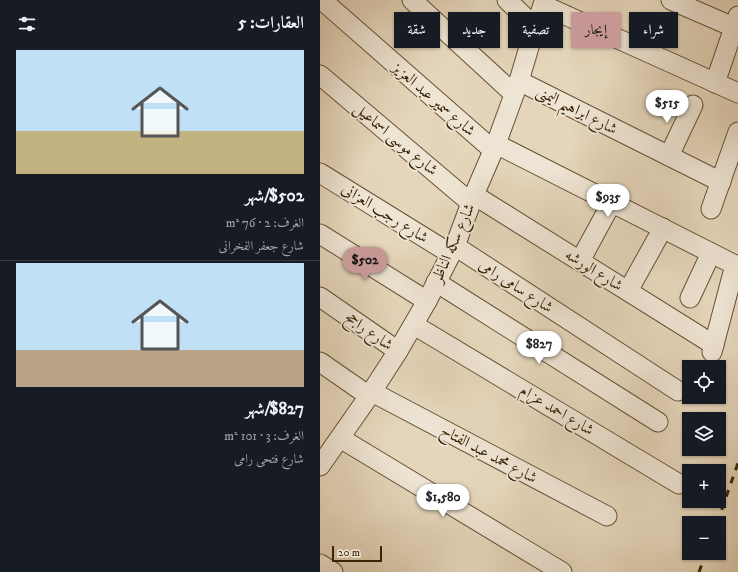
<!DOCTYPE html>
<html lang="ar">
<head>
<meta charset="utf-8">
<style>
	:root { --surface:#171b24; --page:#242831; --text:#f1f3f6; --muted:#9ea1a6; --line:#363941; --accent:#c59692 }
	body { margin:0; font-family:"IM FELL DW Pica",Amiri,serif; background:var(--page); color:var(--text); direction:rtl; height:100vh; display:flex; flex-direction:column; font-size:15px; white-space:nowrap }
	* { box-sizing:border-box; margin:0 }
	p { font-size:13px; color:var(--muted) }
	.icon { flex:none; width:22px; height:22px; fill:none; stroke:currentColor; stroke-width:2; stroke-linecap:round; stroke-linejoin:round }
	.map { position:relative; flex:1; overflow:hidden; direction:ltr }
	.side { display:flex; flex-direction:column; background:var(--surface); width:320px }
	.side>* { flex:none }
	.guide { position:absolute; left:12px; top:12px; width:346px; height:36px; direction:rtl; display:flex; gap:8px }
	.fabs { position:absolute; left:362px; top:360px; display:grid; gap:8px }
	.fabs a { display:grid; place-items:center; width:44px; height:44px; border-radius:0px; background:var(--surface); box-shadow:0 1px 3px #0004; font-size:20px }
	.scale { position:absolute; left:12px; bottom:10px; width:50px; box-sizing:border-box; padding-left:4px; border:2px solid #3a2507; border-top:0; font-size:11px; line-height:14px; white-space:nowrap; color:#3a2507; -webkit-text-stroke:3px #eee4d3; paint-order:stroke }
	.price { position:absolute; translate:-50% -34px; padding:0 9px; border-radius:14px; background:#fff; color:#222; font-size:13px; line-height:26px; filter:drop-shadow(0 1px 2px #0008) }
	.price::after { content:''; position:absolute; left:50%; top:24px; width:12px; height:9px; margin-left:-6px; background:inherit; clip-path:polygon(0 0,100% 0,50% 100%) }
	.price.active { background:var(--accent); color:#111 }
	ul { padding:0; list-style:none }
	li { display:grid; align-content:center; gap:8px; height:212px; padding:0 16px }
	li+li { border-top:1px solid var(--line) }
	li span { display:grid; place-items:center; height:124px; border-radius:0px; color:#555 }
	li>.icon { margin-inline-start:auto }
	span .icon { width:72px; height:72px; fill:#fffc; stroke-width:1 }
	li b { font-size:17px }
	h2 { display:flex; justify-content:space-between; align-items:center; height:48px; padding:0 16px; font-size:17px }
	.chip { padding:0 14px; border-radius:0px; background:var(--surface); box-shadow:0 1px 3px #0004; font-size:14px; line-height:36px }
	.chip.active { background:var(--accent); color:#111 }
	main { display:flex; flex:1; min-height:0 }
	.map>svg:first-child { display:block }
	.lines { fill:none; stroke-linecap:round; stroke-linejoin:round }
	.minor-casing { stroke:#655134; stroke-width:21 }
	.minor { stroke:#eee4d3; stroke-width:19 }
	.rail { stroke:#3a2507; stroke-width:3; stroke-dasharray:7 7; stroke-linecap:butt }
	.labels { text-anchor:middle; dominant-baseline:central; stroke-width:3.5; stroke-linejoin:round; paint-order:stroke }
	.street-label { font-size:16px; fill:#3a2507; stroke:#eee4d3 }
</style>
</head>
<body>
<main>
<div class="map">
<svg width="418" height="572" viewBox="0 0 418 572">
	<rect width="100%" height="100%" fill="#e5d6bb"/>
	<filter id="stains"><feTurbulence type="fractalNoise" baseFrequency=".005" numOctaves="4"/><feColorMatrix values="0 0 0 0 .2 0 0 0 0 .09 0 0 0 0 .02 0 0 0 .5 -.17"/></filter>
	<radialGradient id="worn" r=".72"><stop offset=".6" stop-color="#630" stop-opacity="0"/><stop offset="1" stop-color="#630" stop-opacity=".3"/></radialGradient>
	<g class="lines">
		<defs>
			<g id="minor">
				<polyline points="2,0 173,150"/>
				<polyline points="92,0 194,94"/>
				<polyline points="187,0 215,27"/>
				<polyline points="351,0 418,29"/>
				<polyline points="223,5 418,93"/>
				<polyline points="0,75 151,203"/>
				<polyline points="199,81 401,182"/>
				<polyline points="395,83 418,16"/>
				<polyline points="176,144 415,265 418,265"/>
				<polyline points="349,156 373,105"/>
				<polyline points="0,173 131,254"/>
				<polyline points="154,195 394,345"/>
				<polyline points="391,209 418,132"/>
				<polyline points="0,234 107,301"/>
				<polyline points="135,246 358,391"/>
				<polyline points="260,261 292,202"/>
				<polyline points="116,282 338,422"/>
				<polyline points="308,291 343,228"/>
				<polyline points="0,297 78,351"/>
				<polyline points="370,298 391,253"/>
				<polyline points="94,325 359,484"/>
				<polyline points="392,352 415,265"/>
				<polyline points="0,362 49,396"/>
				<polyline points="52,392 287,516"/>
				<polyline points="20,438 242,572"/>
				<polyline points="0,466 49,396 78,351 107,301 135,246 154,195 176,144 199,81 215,27 225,0"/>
				<polyline points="0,564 13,572"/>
			</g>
		</defs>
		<!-- minor casing -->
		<use href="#minor" class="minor-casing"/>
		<!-- minor -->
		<use href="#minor" class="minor"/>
		<!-- rail -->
		<g class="rail">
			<polyline points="397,523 418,463"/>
			<polyline points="379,572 386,553"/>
		</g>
	</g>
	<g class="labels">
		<!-- street labels -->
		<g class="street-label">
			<text transform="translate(114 99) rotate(41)">شارع سمير عبد العزيز</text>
			<text transform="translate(257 110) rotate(27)">شارع ابراهيم اليمنى</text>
			<text transform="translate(76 139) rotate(40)">شارع موسى اسماعيل</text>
			<text transform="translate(65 213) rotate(32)">شارع رجب العزانى</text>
			<text transform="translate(133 243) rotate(-66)">شارع سكه الناظر</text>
			<text transform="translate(274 270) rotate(32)">شارع الورشه</text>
			<text transform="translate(196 286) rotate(33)">شارع سامى رامى</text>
			<text transform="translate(49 331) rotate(35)">شارع راجح</text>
			<text transform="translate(237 410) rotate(31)">شارع احمد عزام</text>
			<text transform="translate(169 454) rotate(28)">شارع محمد عبد الفتاح</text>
		</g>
	</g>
	<rect width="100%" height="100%" filter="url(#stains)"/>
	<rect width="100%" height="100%" fill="url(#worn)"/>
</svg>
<div class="fabs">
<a><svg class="icon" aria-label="locate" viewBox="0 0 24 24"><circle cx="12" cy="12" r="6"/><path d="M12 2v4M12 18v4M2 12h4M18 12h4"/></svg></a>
<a><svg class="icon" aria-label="layers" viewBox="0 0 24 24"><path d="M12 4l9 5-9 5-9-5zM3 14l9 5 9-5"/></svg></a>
<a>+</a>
<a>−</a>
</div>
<div class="scale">20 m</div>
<b class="price" style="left:347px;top:124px">$515</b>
<b class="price" style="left:288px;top:218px">$935</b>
<b class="price active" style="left:45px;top:281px">$502</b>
<b class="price" style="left:219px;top:365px">$827</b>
<b class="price" style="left:123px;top:518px">$1,580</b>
<div class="guide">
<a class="chip">شراء</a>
<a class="chip active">إيجار</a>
<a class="chip">تصفية</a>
<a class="chip">جديد</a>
<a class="chip">شقة</a>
</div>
</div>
<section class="side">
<h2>العقارات: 5<svg class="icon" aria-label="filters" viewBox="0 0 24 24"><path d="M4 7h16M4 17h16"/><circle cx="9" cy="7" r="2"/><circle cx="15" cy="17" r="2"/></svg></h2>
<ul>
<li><span style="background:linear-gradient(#bfe0f5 65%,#c2b280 0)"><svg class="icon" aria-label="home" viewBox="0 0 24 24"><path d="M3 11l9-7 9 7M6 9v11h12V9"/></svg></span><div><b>$502/شهر</b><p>الغرف: 2 · 76 m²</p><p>شارع جعفر الفخرانى</p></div></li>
<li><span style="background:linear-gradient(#bfe0f5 70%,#b9a48a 0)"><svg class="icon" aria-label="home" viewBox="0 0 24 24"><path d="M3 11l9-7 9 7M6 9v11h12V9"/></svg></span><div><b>$827/شهر</b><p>الغرف: 3 · 101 m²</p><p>شارع فتحى رامى</p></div></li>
</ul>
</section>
</main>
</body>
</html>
